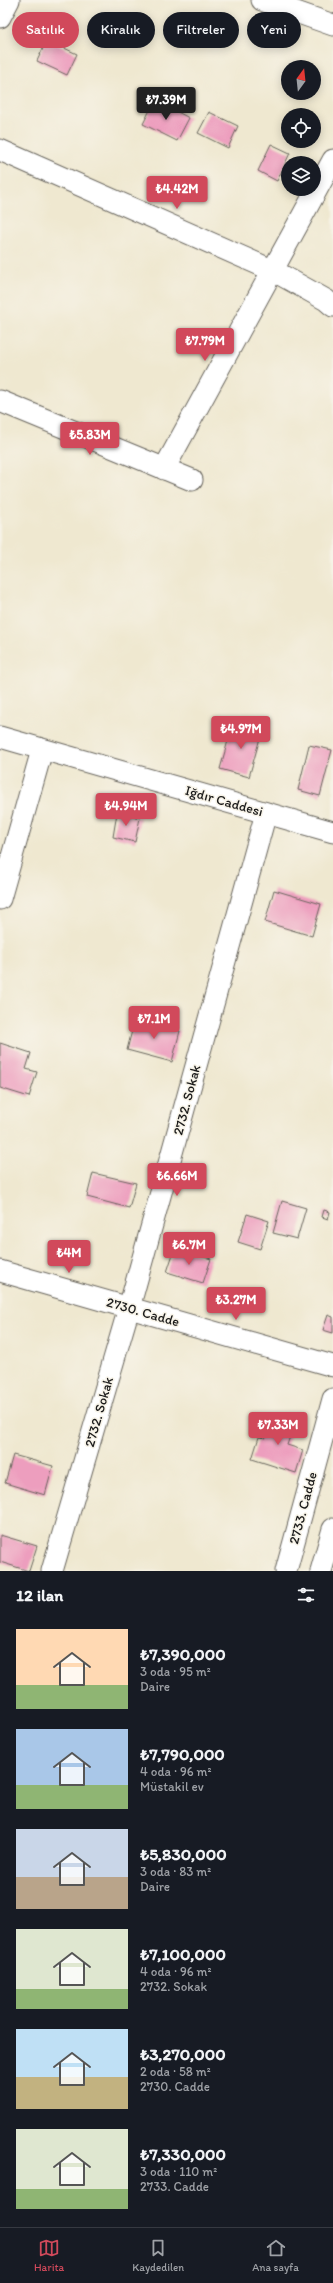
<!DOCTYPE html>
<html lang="tr">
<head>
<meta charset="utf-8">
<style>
	:root { --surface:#171b24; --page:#20242c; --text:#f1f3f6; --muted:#9ea1a6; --line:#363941; --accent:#d1495b }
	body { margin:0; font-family:Itim,sans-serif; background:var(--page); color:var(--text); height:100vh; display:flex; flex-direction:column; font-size:15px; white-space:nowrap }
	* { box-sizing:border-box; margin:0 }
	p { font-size:13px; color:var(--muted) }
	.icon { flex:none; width:22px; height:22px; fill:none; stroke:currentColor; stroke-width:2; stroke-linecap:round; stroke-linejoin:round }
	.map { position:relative; height:1571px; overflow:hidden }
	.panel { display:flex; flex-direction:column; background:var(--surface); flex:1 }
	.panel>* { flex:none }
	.hud { position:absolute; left:12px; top:12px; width:309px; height:36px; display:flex; gap:8px }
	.needle { width:26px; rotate:15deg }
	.buttons { position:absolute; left:281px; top:60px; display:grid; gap:8px }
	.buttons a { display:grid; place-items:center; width:40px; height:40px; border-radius:50%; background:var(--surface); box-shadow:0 2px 10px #0003; font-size:20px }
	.price { position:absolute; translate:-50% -34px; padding:0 9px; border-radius:4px; background:var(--accent); color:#fff; font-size:13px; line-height:26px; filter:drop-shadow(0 1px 2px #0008) }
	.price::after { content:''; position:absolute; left:50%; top:24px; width:12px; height:9px; margin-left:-6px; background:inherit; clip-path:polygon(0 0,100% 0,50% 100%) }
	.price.selected { background:#222; color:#fff }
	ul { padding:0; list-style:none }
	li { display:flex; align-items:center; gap:12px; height:100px; padding:0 16px }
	li span { display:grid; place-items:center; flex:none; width:112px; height:80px; border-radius:0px; color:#555 }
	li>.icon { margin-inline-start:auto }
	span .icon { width:48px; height:48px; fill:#fffc; stroke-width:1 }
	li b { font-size:17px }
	h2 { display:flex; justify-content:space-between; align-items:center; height:48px; padding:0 16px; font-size:17px }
	.tag { padding:0 14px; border-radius:18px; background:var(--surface); box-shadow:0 2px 10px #0003; font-size:14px; line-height:36px }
	.tag.selected { background:var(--accent); color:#fff }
	.dock { display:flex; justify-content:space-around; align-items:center; height:56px; border-top:1px solid var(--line); background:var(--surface); font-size:11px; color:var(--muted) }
	.dock a { display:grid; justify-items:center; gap:2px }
	.dock .selected { color:var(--accent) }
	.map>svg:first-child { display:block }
	.building { fill:#ed9ebe }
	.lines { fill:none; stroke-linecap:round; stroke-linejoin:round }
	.minor-casing { stroke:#66635b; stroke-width:23 }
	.minor { stroke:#fff; stroke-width:21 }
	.labels { text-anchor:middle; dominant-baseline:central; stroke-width:3; stroke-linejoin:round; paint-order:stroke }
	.street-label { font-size:14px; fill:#1c1c1c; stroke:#f7f3e8 }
</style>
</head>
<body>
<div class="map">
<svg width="333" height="1571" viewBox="0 0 333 1571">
	<rect width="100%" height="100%" fill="#f7f3e8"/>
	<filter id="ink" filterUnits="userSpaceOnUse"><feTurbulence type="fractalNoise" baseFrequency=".025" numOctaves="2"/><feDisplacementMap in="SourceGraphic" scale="8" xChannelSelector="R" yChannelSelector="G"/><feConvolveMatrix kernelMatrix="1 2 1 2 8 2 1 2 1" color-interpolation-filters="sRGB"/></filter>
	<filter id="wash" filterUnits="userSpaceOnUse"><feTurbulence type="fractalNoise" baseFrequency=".012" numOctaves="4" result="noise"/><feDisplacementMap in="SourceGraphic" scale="16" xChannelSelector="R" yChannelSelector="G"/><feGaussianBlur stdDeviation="0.9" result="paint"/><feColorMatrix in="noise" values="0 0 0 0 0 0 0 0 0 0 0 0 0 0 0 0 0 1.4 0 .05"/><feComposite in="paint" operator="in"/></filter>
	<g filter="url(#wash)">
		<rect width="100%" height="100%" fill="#efe8d0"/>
		<g id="blocks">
			<!-- building -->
			<g class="building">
				<polygon points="47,40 77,54 67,75 37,61"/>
				<polygon points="155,100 189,118 177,141 143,124"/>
				<polygon points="209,112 238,126 228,148 198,133"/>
				<polygon points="271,144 290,153 277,181 258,171"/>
				<polygon points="233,723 262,731 249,777 220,769"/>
				<polygon points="309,745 332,750 320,796 298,790"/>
				<polygon points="117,813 140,818 135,842 113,837"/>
				<polygon points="274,890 321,904 312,936 265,922"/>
				<polygon points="135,1019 180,1031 172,1062 127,1050"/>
				<polygon points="0,1043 31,1053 26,1069 37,1072 29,1097 0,1088"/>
				<polygon points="93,1173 136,1183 129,1208 87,1197"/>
				<polygon points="282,1201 306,1208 297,1239 273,1233"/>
				<polygon points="324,1210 330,1212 328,1219 322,1217"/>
				<polygon points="247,1214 269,1221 260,1249 238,1242"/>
				<polygon points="175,1248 211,1259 203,1283 167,1272"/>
				<polygon points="328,1315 333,1317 333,1333 323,1330"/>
				<polygon points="273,1415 295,1422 287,1445 303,1450 296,1473 252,1459 259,1437 266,1438"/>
				<polygon points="13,1455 53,1466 45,1495 5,1483"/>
				<polygon points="0,1535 37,1546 29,1571 0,1562"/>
			</g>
		</g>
	</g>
	<g filter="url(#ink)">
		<use href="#blocks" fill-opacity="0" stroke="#66635b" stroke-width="1"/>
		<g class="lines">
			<defs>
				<g id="minor">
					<polyline points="262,0 333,25"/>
					<polyline points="0,17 9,0"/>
					<polyline points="0,150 274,271 326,300 333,306"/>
					<polyline points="0,401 192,480"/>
					<polyline points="164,469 333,160"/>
					<polyline points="0,737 333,832"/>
					<polyline points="0,899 42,750"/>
					<polyline points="0,1271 333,1366"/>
					<polyline points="52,1571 129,1308 266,813"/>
					<polyline points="286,1571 333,1399"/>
					<polyline points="321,1571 333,1529"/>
				</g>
			</defs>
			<!-- minor casing -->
			<use href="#minor" class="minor-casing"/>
			<!-- minor -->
			<use href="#minor" class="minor"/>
		</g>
	</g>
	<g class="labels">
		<!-- street labels -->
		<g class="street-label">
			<text transform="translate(224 801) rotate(16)">Iğdır Caddesi</text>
			<text transform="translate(187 1100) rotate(-75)">2732. Sokak</text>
			<text transform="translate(143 1312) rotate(16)">2730. Cadde</text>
			<text transform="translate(99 1412) rotate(-74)">2732. Sokak</text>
			<text transform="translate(303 1508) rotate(-75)">2733. Cadde</text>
		</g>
	</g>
</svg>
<div class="buttons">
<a><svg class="needle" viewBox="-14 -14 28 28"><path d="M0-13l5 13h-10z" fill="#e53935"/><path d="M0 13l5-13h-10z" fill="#9ea1a6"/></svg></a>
<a><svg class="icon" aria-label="locate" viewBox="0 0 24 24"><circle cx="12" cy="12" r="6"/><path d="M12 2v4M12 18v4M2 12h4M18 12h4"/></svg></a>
<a><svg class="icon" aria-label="layers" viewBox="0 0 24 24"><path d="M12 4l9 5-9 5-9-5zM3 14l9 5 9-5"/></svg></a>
</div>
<b class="price selected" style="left:166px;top:121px">₺7.39M</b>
<b class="price" style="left:177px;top:210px">₺4.42M</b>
<b class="price" style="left:205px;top:362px">₺7.79M</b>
<b class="price" style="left:90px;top:456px">₺5.83M</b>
<b class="price" style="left:241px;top:750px">₺4.97M</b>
<b class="price" style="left:126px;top:827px">₺4.94M</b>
<b class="price" style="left:154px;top:1040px">₺7.1M</b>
<b class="price" style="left:177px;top:1197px">₺6.66M</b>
<b class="price" style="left:189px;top:1266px">₺6.7M</b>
<b class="price" style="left:69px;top:1274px">₺4M</b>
<b class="price" style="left:236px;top:1321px">₺3.27M</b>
<b class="price" style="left:278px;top:1446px">₺7.33M</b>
<div class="hud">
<a class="tag selected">Satılık</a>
<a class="tag">Kiralık</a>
<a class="tag">Filtreler</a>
<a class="tag">Yeni</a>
</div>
</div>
<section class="panel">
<h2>12 ilan<svg class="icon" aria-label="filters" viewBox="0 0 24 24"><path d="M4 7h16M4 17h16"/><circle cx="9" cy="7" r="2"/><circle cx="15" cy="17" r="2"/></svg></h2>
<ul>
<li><span style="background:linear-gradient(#ffd9b3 70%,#8fb573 0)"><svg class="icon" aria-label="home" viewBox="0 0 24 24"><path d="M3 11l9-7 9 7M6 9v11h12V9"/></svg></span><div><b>₺7,390,000</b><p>3 oda · 95 m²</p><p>Daire</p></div></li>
<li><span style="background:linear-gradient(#a9c7e8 70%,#8fb573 0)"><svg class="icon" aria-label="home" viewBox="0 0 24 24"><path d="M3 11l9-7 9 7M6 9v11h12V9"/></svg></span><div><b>₺7,790,000</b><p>4 oda · 96 m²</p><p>Müstakil ev</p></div></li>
<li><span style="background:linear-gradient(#c9d6e8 60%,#b9a48a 0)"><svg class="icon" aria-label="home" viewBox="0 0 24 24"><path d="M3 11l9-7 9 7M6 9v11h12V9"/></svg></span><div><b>₺5,830,000</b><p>3 oda · 83 m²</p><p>Daire</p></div></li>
<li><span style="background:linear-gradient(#dfe7d0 75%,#8fb573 0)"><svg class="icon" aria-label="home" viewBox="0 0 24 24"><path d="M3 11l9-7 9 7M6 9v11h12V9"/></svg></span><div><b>₺7,100,000</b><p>4 oda · 96 m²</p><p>2732. Sokak</p></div></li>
<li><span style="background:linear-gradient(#bfe0f5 60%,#c2b280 0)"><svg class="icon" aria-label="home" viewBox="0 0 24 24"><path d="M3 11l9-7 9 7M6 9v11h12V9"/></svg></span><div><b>₺3,270,000</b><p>2 oda · 58 m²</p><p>2730. Cadde</p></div></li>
<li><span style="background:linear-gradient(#dfe7d0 75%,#8fb573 0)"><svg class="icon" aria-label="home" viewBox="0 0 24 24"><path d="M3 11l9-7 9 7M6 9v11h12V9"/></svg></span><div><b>₺7,330,000</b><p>3 oda · 110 m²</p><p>2733. Cadde</p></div></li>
</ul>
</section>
<nav class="dock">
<a class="selected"><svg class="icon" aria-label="map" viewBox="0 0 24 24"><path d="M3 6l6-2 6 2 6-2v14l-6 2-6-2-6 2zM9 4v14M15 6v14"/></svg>Harita</a>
<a><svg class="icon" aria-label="saved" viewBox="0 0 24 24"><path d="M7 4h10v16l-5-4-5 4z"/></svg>Kaydedilen</a>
<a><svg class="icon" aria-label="home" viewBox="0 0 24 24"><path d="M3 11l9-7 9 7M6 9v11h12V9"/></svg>Ana sayfa</a>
</nav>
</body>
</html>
